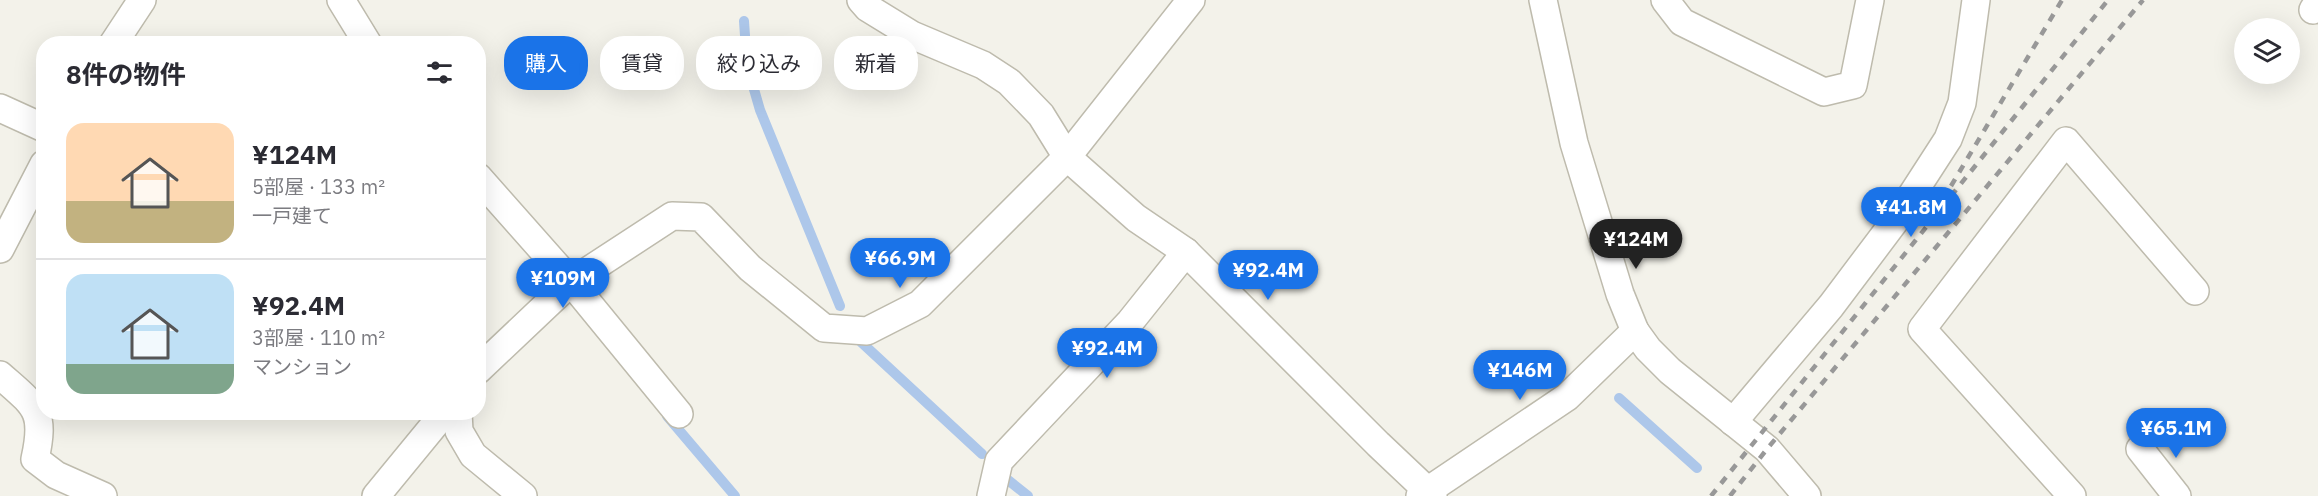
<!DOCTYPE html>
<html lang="ja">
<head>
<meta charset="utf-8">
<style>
	:root { --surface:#fff; --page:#f2f2f3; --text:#2b2b33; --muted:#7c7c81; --line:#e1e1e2; --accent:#1a73e8 }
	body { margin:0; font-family:"IBM Plex Sans","Noto Sans JP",sans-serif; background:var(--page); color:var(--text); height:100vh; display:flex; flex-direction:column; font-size:22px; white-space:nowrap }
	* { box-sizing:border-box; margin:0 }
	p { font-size:20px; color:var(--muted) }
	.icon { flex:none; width:33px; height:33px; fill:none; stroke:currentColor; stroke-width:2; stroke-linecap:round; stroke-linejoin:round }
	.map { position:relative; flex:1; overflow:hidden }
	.drawer { position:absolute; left:36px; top:36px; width:450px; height:384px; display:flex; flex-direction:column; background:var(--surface); border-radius:24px; box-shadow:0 6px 24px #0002 }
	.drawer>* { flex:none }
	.banner { position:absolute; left:504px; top:36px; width:570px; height:54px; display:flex; gap:12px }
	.fabs { position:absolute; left:2234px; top:18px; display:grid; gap:12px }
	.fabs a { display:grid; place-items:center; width:66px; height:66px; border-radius:50%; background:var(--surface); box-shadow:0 6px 24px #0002; font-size:30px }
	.price { position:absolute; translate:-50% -51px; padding:0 14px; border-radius:21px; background:var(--accent); color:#fff; font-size:20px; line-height:39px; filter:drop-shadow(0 2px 3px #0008) }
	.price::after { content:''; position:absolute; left:50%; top:36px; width:18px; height:14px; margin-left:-9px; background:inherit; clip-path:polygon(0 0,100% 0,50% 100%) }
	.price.selected { background:#222; color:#fff }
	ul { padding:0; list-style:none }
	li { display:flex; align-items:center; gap:18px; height:150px; padding:0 30px }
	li+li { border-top:2px solid var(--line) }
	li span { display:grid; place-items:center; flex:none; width:168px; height:120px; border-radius:18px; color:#555 }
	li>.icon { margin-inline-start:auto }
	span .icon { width:72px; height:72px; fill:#fffc; stroke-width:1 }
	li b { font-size:26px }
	h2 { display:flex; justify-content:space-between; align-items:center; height:72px; padding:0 30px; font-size:26px }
	.chip { padding:0 21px; border-radius:24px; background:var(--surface); box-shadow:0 6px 24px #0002; font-size:21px; line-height:54px }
	.chip.selected { background:var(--accent); color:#fff }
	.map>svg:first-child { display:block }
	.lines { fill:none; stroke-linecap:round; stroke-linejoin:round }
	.stream { stroke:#adc7ea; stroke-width:10 }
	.street-casing { stroke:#bebbad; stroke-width:30 }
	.street { stroke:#fff; stroke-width:27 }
	.rail { stroke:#989898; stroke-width:4.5; stroke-dasharray:8 8; stroke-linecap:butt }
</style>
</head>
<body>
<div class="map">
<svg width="2318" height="496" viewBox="0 0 2318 496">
	<rect width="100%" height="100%" fill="#f3f2ea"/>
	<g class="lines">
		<!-- stream -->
		<g class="stream">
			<polyline points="744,21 747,65 760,110 840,306"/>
			<polyline points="861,342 982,454"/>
			<polyline points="1619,398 1697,468"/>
			<polyline points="667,416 735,496"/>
			<polyline points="1003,476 1028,496"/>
		</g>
		<defs>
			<g id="street">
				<polyline points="341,0 368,44"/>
				<polyline points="861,0 868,8 912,35 983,65 1009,82 1041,115 1067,157 1136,218 1186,252 1378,444 1433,496"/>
				<polyline points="1543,0 1574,143 1620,294 1635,331 1648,349 1670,371 1767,449 1807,496"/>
				<polyline points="1665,0 1682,22 1824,92 1853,85 1870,0"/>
				<polyline points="2313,10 2318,2"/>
				<polyline points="113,44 142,0"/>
				<polyline points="0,108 44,128"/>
				<polyline points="478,177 571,282 679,414"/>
				<polyline points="0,249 44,164"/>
				<polyline points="478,370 571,282 672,216 701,217 750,268 824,328 867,331 920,304 1067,157 1191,0"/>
				<path d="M0,375c35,31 46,35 35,84l21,16 47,21"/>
				<polyline points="458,412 459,431 473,455 523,496"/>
				<polyline points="1733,422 1831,306 1895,221 1948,139 1962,103 1976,0"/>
				<polyline points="2140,449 2177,496"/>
				<polyline points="376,496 445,412"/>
				<polyline points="991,496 999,461 1130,322 1186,252"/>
				<polyline points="1420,496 1567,397 1635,331"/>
				<polyline points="2072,496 1922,329 2066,141 2195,291"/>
			</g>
		</defs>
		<!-- street casing -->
		<use href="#street" class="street-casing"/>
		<!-- street -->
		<use href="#street" class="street"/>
		<!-- rail -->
		<g class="rail">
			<polyline points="1951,186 2062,0"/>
			<polyline points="1711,496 2108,0"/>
			<polyline points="1730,496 1767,449 2143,0"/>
		</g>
	</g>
</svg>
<div class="fabs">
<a><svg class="icon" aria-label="layers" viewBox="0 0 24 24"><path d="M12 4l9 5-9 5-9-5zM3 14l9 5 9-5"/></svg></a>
</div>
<b class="price" style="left:1911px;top:238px">¥41.8M</b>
<b class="price selected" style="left:1636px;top:270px">¥124M</b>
<b class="price" style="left:900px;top:289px">¥66.9M</b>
<b class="price" style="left:1268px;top:301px">¥92.4M</b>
<b class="price" style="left:563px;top:309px">¥109M</b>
<b class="price" style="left:1107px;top:379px">¥92.4M</b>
<b class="price" style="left:1520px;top:401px">¥146M</b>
<b class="price" style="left:2176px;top:459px">¥65.1M</b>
<div class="banner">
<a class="chip selected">購入</a>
<a class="chip">賃貸</a>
<a class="chip">絞り込み</a>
<a class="chip">新着</a>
</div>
<section class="drawer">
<h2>8件の物件<svg class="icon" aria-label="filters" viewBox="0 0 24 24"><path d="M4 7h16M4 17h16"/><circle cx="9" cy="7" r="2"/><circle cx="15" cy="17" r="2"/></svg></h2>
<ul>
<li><span style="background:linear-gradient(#ffd9b3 65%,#c2b280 0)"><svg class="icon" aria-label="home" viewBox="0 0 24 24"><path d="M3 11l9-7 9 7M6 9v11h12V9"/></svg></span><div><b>¥124M</b><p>5部屋 · 133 m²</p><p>一戸建て</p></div></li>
<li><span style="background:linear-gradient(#bfe0f5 75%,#7fa58c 0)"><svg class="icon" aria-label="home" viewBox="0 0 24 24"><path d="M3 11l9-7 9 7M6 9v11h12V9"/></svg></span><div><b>¥92.4M</b><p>3部屋 · 110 m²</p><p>マンション</p></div></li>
</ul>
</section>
</div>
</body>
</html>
